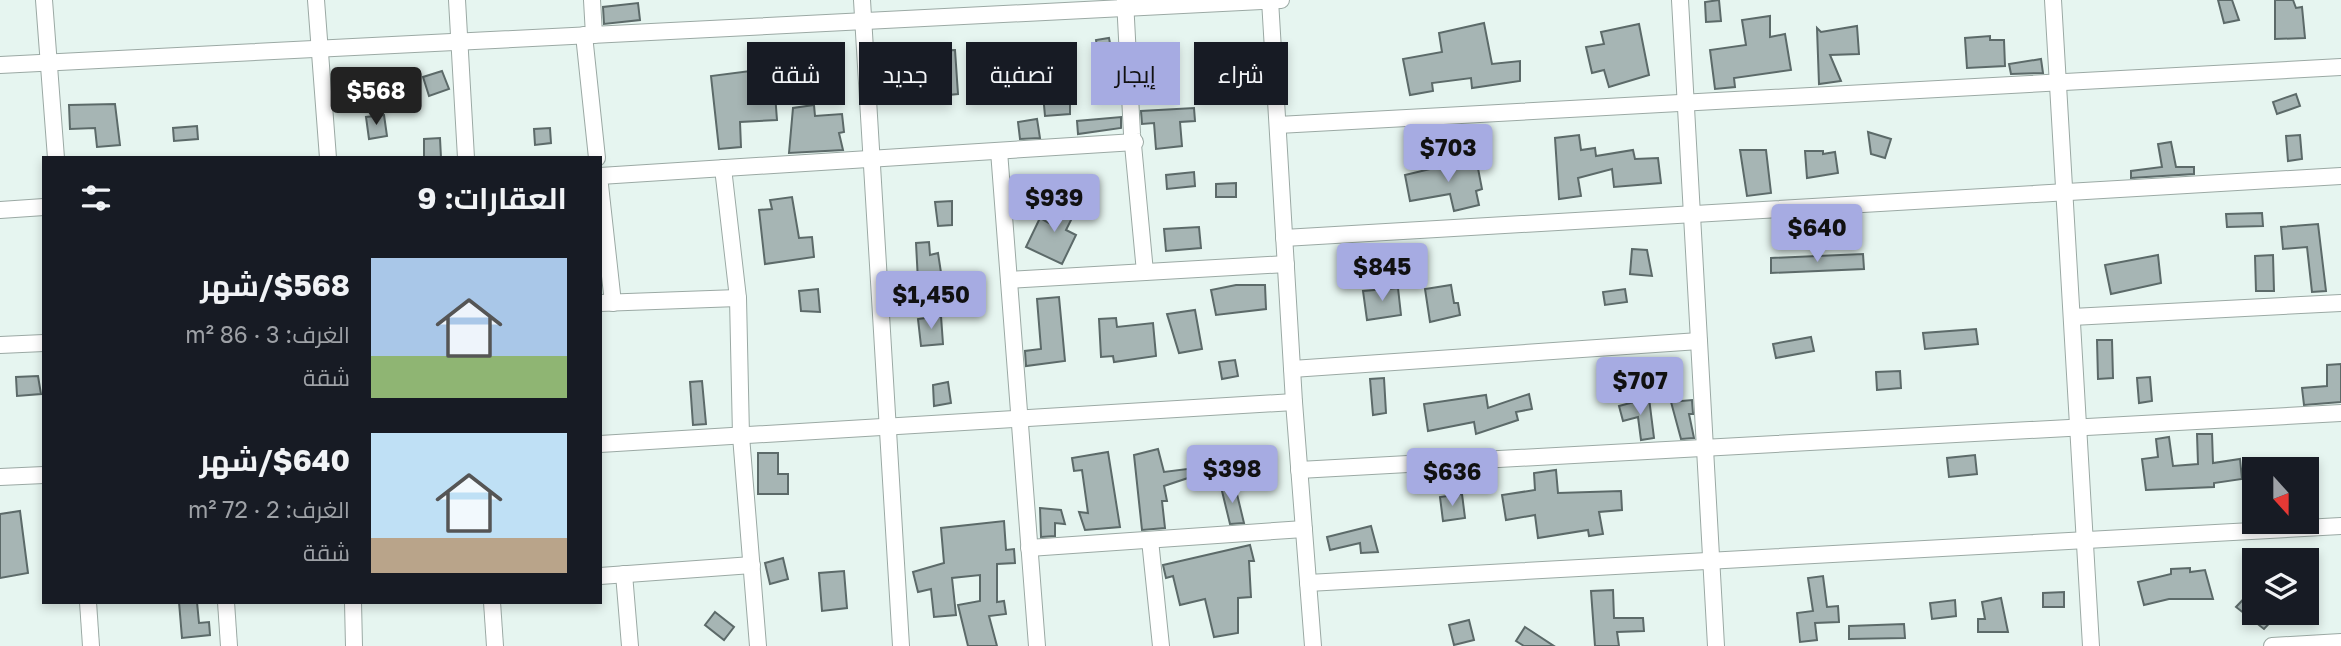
<!DOCTYPE html>
<html lang="ar">
<head>
<meta charset="utf-8">
<style>
	:root { --surface:#171b24; --page:#20242c; --text:#f1f3f6; --muted:#9ea1a6; --accent:#a6abe2 }
	body { margin:0; font-family:"Golos Text",Cairo,sans-serif; background:var(--page); color:var(--text); direction:rtl; height:100vh; display:flex; flex-direction:column; font-size:26px; white-space:nowrap }
	* { box-sizing:border-box; margin:0 }
	p { font-size:23px; color:var(--muted) }
	.icon { flex:none; width:38px; height:38px; fill:none; stroke:currentColor; stroke-width:2; stroke-linecap:round; stroke-linejoin:round }
	.map { position:relative; flex:1; overflow:hidden; direction:ltr }
	.sheet { position:absolute; left:42px; top:156px; width:560px; height:448px; display:flex; flex-direction:column; background:var(--surface); border-radius:0px; box-shadow:0 4px 10px #0003; direction:rtl }
	.sheet>* { flex:none }
	.guide { position:absolute; left:623px; top:42px; width:665px; height:63px; direction:rtl; display:flex; gap:14px }
	.needle { width:46px; rotate:159deg }
	.controls { position:absolute; left:2242px; top:457px; display:grid; gap:14px }
	.controls a { display:grid; place-items:center; width:77px; height:77px; border-radius:0px; background:var(--surface); box-shadow:0 4px 10px #0003; font-size:35px }
	.price { position:absolute; translate:-50% -60px; padding:0 16px; border-radius:7px; background:var(--accent); color:#111; font-size:23px; line-height:46px; filter:drop-shadow(0 2px 4px #0008) }
	.price::after { content:''; position:absolute; left:50%; top:42px; width:21px; height:16px; margin-left:-10px; background:inherit; clip-path:polygon(0 0,100% 0,50% 100%) }
	.price.active { background:#222; color:#fff }
	ul { padding:0; list-style:none }
	li { display:flex; align-items:center; gap:21px; height:175px; padding:0 35px }
	li span { display:grid; place-items:center; flex:none; width:196px; height:140px; border-radius:0px; color:#555 }
	li>.icon { margin-inline-start:auto }
	span .icon { width:84px; height:84px; fill:#fffc; stroke-width:1 }
	li b { font-size:30px }
	h2 { display:flex; justify-content:space-between; align-items:center; height:84px; padding:0 35px; font-size:30px }
	.chip { padding:0 24px; border-radius:0px; background:var(--surface); box-shadow:0 4px 10px #0003; font-size:24px; line-height:63px }
	.chip.active { background:var(--accent); color:#111 }
	.map>svg:first-child { display:block }
	.building { fill:#a6b5b4; stroke:#5c6a69; stroke-width:2 }
	.lines { fill:none; stroke-linecap:round; stroke-linejoin:round }
	.minor-casing { stroke:#9ba9a4; stroke-width:18 }
	.minor { stroke:#fff; stroke-width:16 }
</style>
</head>
<body>
<div class="map">
<svg width="2341" height="646" viewBox="0 0 2341 646">
	<rect width="100%" height="100%" fill="#e6f5f0"/>
	<!-- building -->
	<g class="building">
		<polygon points="1719,0 1721,21 1706,22 1705,2"/>
		<polygon points="2218,0 2232,0 2239,20 2224,23"/>
		<polygon points="2275,0 2293,0 2296,8 2302,7 2305,38 2275,39"/>
		<polygon points="638,3 640,20 604,24 603,7"/>
		<polygon points="1770,16 1770,37 1785,34 1791,70 1734,78 1735,87 1715,89 1710,50 1746,45 1742,20"/>
		<polygon points="1484,23 1492,64 1520,61 1520,81 1472,88 1471,78 1432,83 1433,91 1410,95 1403,59 1442,52 1439,33"/>
		<polygon points="1639,24 1649,75 1609,87 1604,70 1592,73 1586,47 1604,44 1601,32"/>
		<polygon points="1857,26 1859,54 1830,55 1841,81 1819,84 1817,28 1821,32"/>
		<polygon points="1990,36 1990,40 2004,40 2005,66 1967,68 1965,38"/>
		<polygon points="1109,38 1113,58 1099,60 1096,40"/>
		<polygon points="900,46 901,59 876,62 875,49"/>
		<polygon points="955,50 958,94 907,99 906,85 916,85 916,51"/>
		<polygon points="2041,59 2043,73 2011,74 2009,64"/>
		<polygon points="1046,60 1050,86 982,95 980,82 1025,76 1023,63"/>
		<polygon points="773,68 777,120 740,122 741,147 719,149 711,76"/>
		<polygon points="442,71 449,89 429,96 423,77"/>
		<polygon points="1043,94 1070,94 1070,114 1045,116"/>
		<polygon points="2296,94 2300,106 2277,114 2273,102"/>
		<polygon points="115,104 120,145 97,147 95,128 70,129 69,105"/>
		<polygon points="814,105 815,116 842,114 844,132 839,133 843,150 789,153 793,108"/>
		<polygon points="1194,108 1195,121 1180,122 1182,146 1156,149 1154,123 1142,124 1141,111"/>
		<polygon points="384,115 387,136 369,139 366,117"/>
		<polygon points="1121,117 1121,128 1078,134 1077,121"/>
		<polygon points="1037,119 1040,138 1020,139 1018,122"/>
		<polygon points="197,126 198,139 174,141 173,128"/>
		<polygon points="550,128 551,143 535,145 534,129"/>
		<polygon points="1868,132 1891,139 1885,158 1871,154"/>
		<polygon points="1579,135 1581,150 1595,148 1596,156 1633,150 1635,159 1658,158 1661,183 1614,187 1612,169 1578,178 1581,196 1559,199 1555,138"/>
		<polygon points="2300,135 2302,159 2288,161 2286,136"/>
		<polygon points="440,138 441,158 424,158 424,139"/>
		<polygon points="2171,142 2176,167 2194,167 2194,174 2131,178 2131,171 2162,167 2158,144"/>
		<polygon points="1740,150 1766,150 1771,193 1747,196"/>
		<polygon points="1805,151 1823,151 1823,154 1835,152 1838,173 1807,178"/>
		<polygon points="1476,158 1482,189 1476,191 1479,205 1454,211 1450,194 1410,201 1405,175"/>
		<polygon points="1194,172 1195,186 1167,189 1166,175"/>
		<polygon points="1236,183 1236,197 1216,197 1216,184"/>
		<polygon points="792,197 799,238 812,237 814,257 765,264 759,210 772,209 770,200"/>
		<polygon points="1060,200 1077,208 1066,230 1076,235 1062,264 1026,247 1040,218 1049,223"/>
		<polygon points="952,201 952,225 938,226 935,202"/>
		<polygon points="2262,213 2263,226 2227,227 2226,214"/>
		<polygon points="2318,224 2326,291 2312,292 2307,247 2283,249 2281,227"/>
		<polygon points="1199,227 1201,248 1166,251 1164,229"/>
		<polygon points="929,242 930,255 938,253 942,279 918,281 916,243"/>
		<polygon points="1632,249 1647,250 1652,276 1630,274"/>
		<polygon points="1863,254 1864,269 1771,273 1771,258"/>
		<polygon points="2158,255 2161,283 2111,294 2105,265"/>
		<polygon points="2273,255 2274,291 2256,291 2255,256"/>
		<polygon points="1236,285 1265,285 1266,309 1216,315 1211,290"/>
		<polygon points="1451,285 1454,303 1458,303 1460,315 1430,322 1425,289"/>
		<polygon points="1398,288 1401,315 1367,320 1363,291"/>
		<polygon points="818,289 820,312 801,311 799,291"/>
		<polygon points="1625,289 1627,302 1605,305 1603,292"/>
		<polygon points="1059,297 1065,361 1026,366 1025,351 1041,349 1037,299"/>
		<polygon points="1195,310 1202,349 1179,353 1167,314"/>
		<polygon points="941,316 943,344 921,346 918,319"/>
		<polygon points="1116,318 1117,327 1153,323 1156,356 1114,362 1113,356 1101,357 1099,319"/>
		<polygon points="1976,329 1978,344 1925,349 1923,333"/>
		<polygon points="1811,337 1814,351 1776,358 1773,344"/>
		<polygon points="2097,340 2112,340 2113,378 2098,379"/>
		<polygon points="1235,360 1238,376 1222,379 1219,362"/>
		<polygon points="2341,364 2341,402 2304,405 2302,388 2327,386 2327,365"/>
		<polygon points="1900,371 1901,388 1877,390 1876,372"/>
		<polygon points="38,376 41,394 17,396 16,377"/>
		<polygon points="2150,377 2152,401 2139,403 2137,378"/>
		<polygon points="1384,378 1386,413 1373,415 1370,379"/>
		<polygon points="702,381 706,424 693,425 690,382"/>
		<polygon points="948,382 951,403 934,406 933,385"/>
		<polygon points="1529,394 1532,409 1516,412 1518,420 1476,434 1474,422 1428,431 1424,404 1486,395 1488,408"/>
		<polygon points="1649,398 1654,438 1641,440 1638,417 1623,421 1619,406"/>
		<polygon points="1692,400 1693,414 1689,414 1694,438 1681,439 1671,402"/>
		<polygon points="2197,434 2212,434 2213,463 2240,459 2242,479 2214,483 2214,487 2146,490 2142,459 2158,457 2156,439 2169,437 2173,466 2198,464"/>
		<polygon points="1158,449 1164,472 1195,468 1197,475 1164,486 1167,501 1162,501 1165,528 1142,530 1134,455"/>
		<polygon points="1108,452 1120,527 1085,530 1079,512 1088,513 1082,470 1074,471 1072,458"/>
		<polygon points="758,453 778,453 778,474 788,474 788,494 758,494"/>
		<polygon points="1975,455 1977,474 1949,477 1947,458"/>
		<polygon points="1556,470 1558,493 1621,491 1622,510 1599,512 1603,534 1589,536 1588,530 1538,538 1535,515 1506,520 1502,495 1535,490 1534,473"/>
		<polygon points="1235,486 1244,523 1230,524 1221,487"/>
		<polygon points="1462,494 1465,518 1443,521 1440,497"/>
		<polygon points="1040,508 1061,510 1065,524 1055,523 1055,536 1041,537"/>
		<polygon points="20,511 28,573 0,578 0,514"/>
		<polygon points="1004,521 1006,550 1014,549 1015,563 997,564 997,602 1004,601 1006,614 989,616 997,646 968,646 958,605 980,601 980,575 952,578 956,615 934,617 931,589 918,592 913,572 944,563 941,528"/>
		<polygon points="1371,526 1378,552 1361,553 1360,543 1330,550 1327,537"/>
		<polygon points="1250,545 1254,561 1249,561 1251,597 1238,598 1238,633 1214,637 1205,599 1180,605 1173,576 1166,578 1163,565"/>
		<polygon points="783,558 788,579 770,584 765,563"/>
		<polygon points="2190,568 2190,572 2205,570 2213,599 2169,599 2144,605 2138,582 2171,574 2171,569"/>
		<polygon points="844,571 847,608 822,611 819,573"/>
		<polygon points="1823,576 1827,607 1838,606 1839,622 1815,623 1817,640 1800,642 1797,613 1813,611 1808,578"/>
		<polygon points="2254,588 2254,612 2280,612 2264,629 2236,607"/>
		<polygon points="1613,590 1614,618 1643,618 1644,631 1617,632 1619,646 1595,646 1591,591"/>
		<polygon points="2064,592 2064,607 2043,607 2043,593"/>
		<polygon points="2001,598 2008,632 1978,632 1978,619 1985,619 1982,602"/>
		<polygon points="1955,600 1956,616 1932,619 1930,603"/>
		<polygon points="179,602 197,602 199,623 209,622 210,635 182,638"/>
		<polygon points="715,612 734,627 724,640 705,625"/>
		<polygon points="1469,620 1474,640 1454,645 1449,625"/>
		<polygon points="1904,624 1905,638 1849,639 1849,626"/>
		<polygon points="1525,627 1554,646 1524,646 1516,641"/>
	</g>
	<g class="lines">
		<defs>
			<g id="minor">
				<polyline points="44,0 56,158"/>
				<polyline points="316,0 328,158"/>
				<polyline points="457,0 466,158"/>
				<polyline points="592,0 594,35"/>
				<polyline points="862,0 901,646"/>
				<polyline points="1125,0 1132,134 1145,272"/>
				<polyline points="1270,0 1294,402 1313,646"/>
				<polyline points="1680,0 1716,646"/>
				<polyline points="2053,0 2091,646"/>
				<polyline points="584,35 597,158"/>
				<polyline points="0,65 1281,0"/>
				<polyline points="1278,125 2341,67"/>
				<polyline points="999,151 1037,646"/>
				<polyline points="723,168 738,298 741,436 758,646"/>
				<polyline points="600,176 1135,142"/>
				<polyline points="600,185 613,303"/>
				<polyline points="0,210 44,207"/>
				<polyline points="1284,238 2341,176"/>
				<polyline points="1009,280 1286,264"/>
				<polyline points="600,303 738,298"/>
				<polyline points="2072,317 2341,303"/>
				<polyline points="0,345 44,343"/>
				<polyline points="1292,369 1699,341"/>
				<polyline points="600,444 1294,402"/>
				<polyline points="1299,470 2341,413"/>
				<polyline points="0,477 44,475"/>
				<polyline points="1150,540 1161,646"/>
				<polyline points="1029,548 1304,529"/>
				<polyline points="624,574 630,646"/>
				<polyline points="600,576 752,565"/>
				<polyline points="1308,583 2341,526"/>
				<polyline points="88,602 91,646"/>
				<polyline points="226,602 229,646"/>
				<polyline points="353,602 354,646"/>
				<polyline points="492,602 495,646"/>
				<polyline points="2272,646 2341,642"/>
			</g>
		</defs>
		<!-- minor casing -->
		<use href="#minor" class="minor-casing"/>
		<!-- minor -->
		<use href="#minor" class="minor"/>
	</g>
</svg>
<div class="controls">
<a><svg class="needle" viewBox="-14 -14 28 28"><path d="M0-13l5 13h-10z" fill="#e53935"/><path d="M0 13l5-13h-10z" fill="#9ea1a6"/></svg></a>
<a><svg class="icon" aria-label="layers" viewBox="0 0 24 24"><path d="M12 4l9 5-9 5-9-5zM3 14l9 5 9-5"/></svg></a>
</div>
<b class="price active" style="left:376px;top:127px">$568</b>
<b class="price" style="left:1448px;top:184px">$703</b>
<b class="price" style="left:1054px;top:234px">$939</b>
<b class="price" style="left:1817px;top:264px">$640</b>
<b class="price" style="left:1382px;top:303px">$845</b>
<b class="price" style="left:931px;top:331px">$1,450</b>
<b class="price" style="left:1640px;top:417px">$707</b>
<b class="price" style="left:1232px;top:505px">$398</b>
<b class="price" style="left:1452px;top:508px">$636</b>
<div class="guide">
<a class="chip">شراء</a>
<a class="chip active">إيجار</a>
<a class="chip">تصفية</a>
<a class="chip">جديد</a>
<a class="chip">شقة</a>
</div>
<section class="sheet">
<h2>العقارات: 9<svg class="icon" aria-label="filters" viewBox="0 0 24 24"><path d="M4 7h16M4 17h16"/><circle cx="9" cy="7" r="2"/><circle cx="15" cy="17" r="2"/></svg></h2>
<ul>
<li><span style="background:linear-gradient(#a9c7e8 70%,#8fb573 0)"><svg class="icon" aria-label="home" viewBox="0 0 24 24"><path d="M3 11l9-7 9 7M6 9v11h12V9"/></svg></span><div><b>$568/شهر</b><p>الغرف: 3 · 86 m²</p><p>شقة</p></div></li>
<li><span style="background:linear-gradient(#bfe0f5 75%,#b9a48a 0)"><svg class="icon" aria-label="home" viewBox="0 0 24 24"><path d="M3 11l9-7 9 7M6 9v11h12V9"/></svg></span><div><b>$640/شهر</b><p>الغرف: 2 · 72 m²</p><p>شقة</p></div></li>
</ul>
</section>
</div>
</body>
</html>
